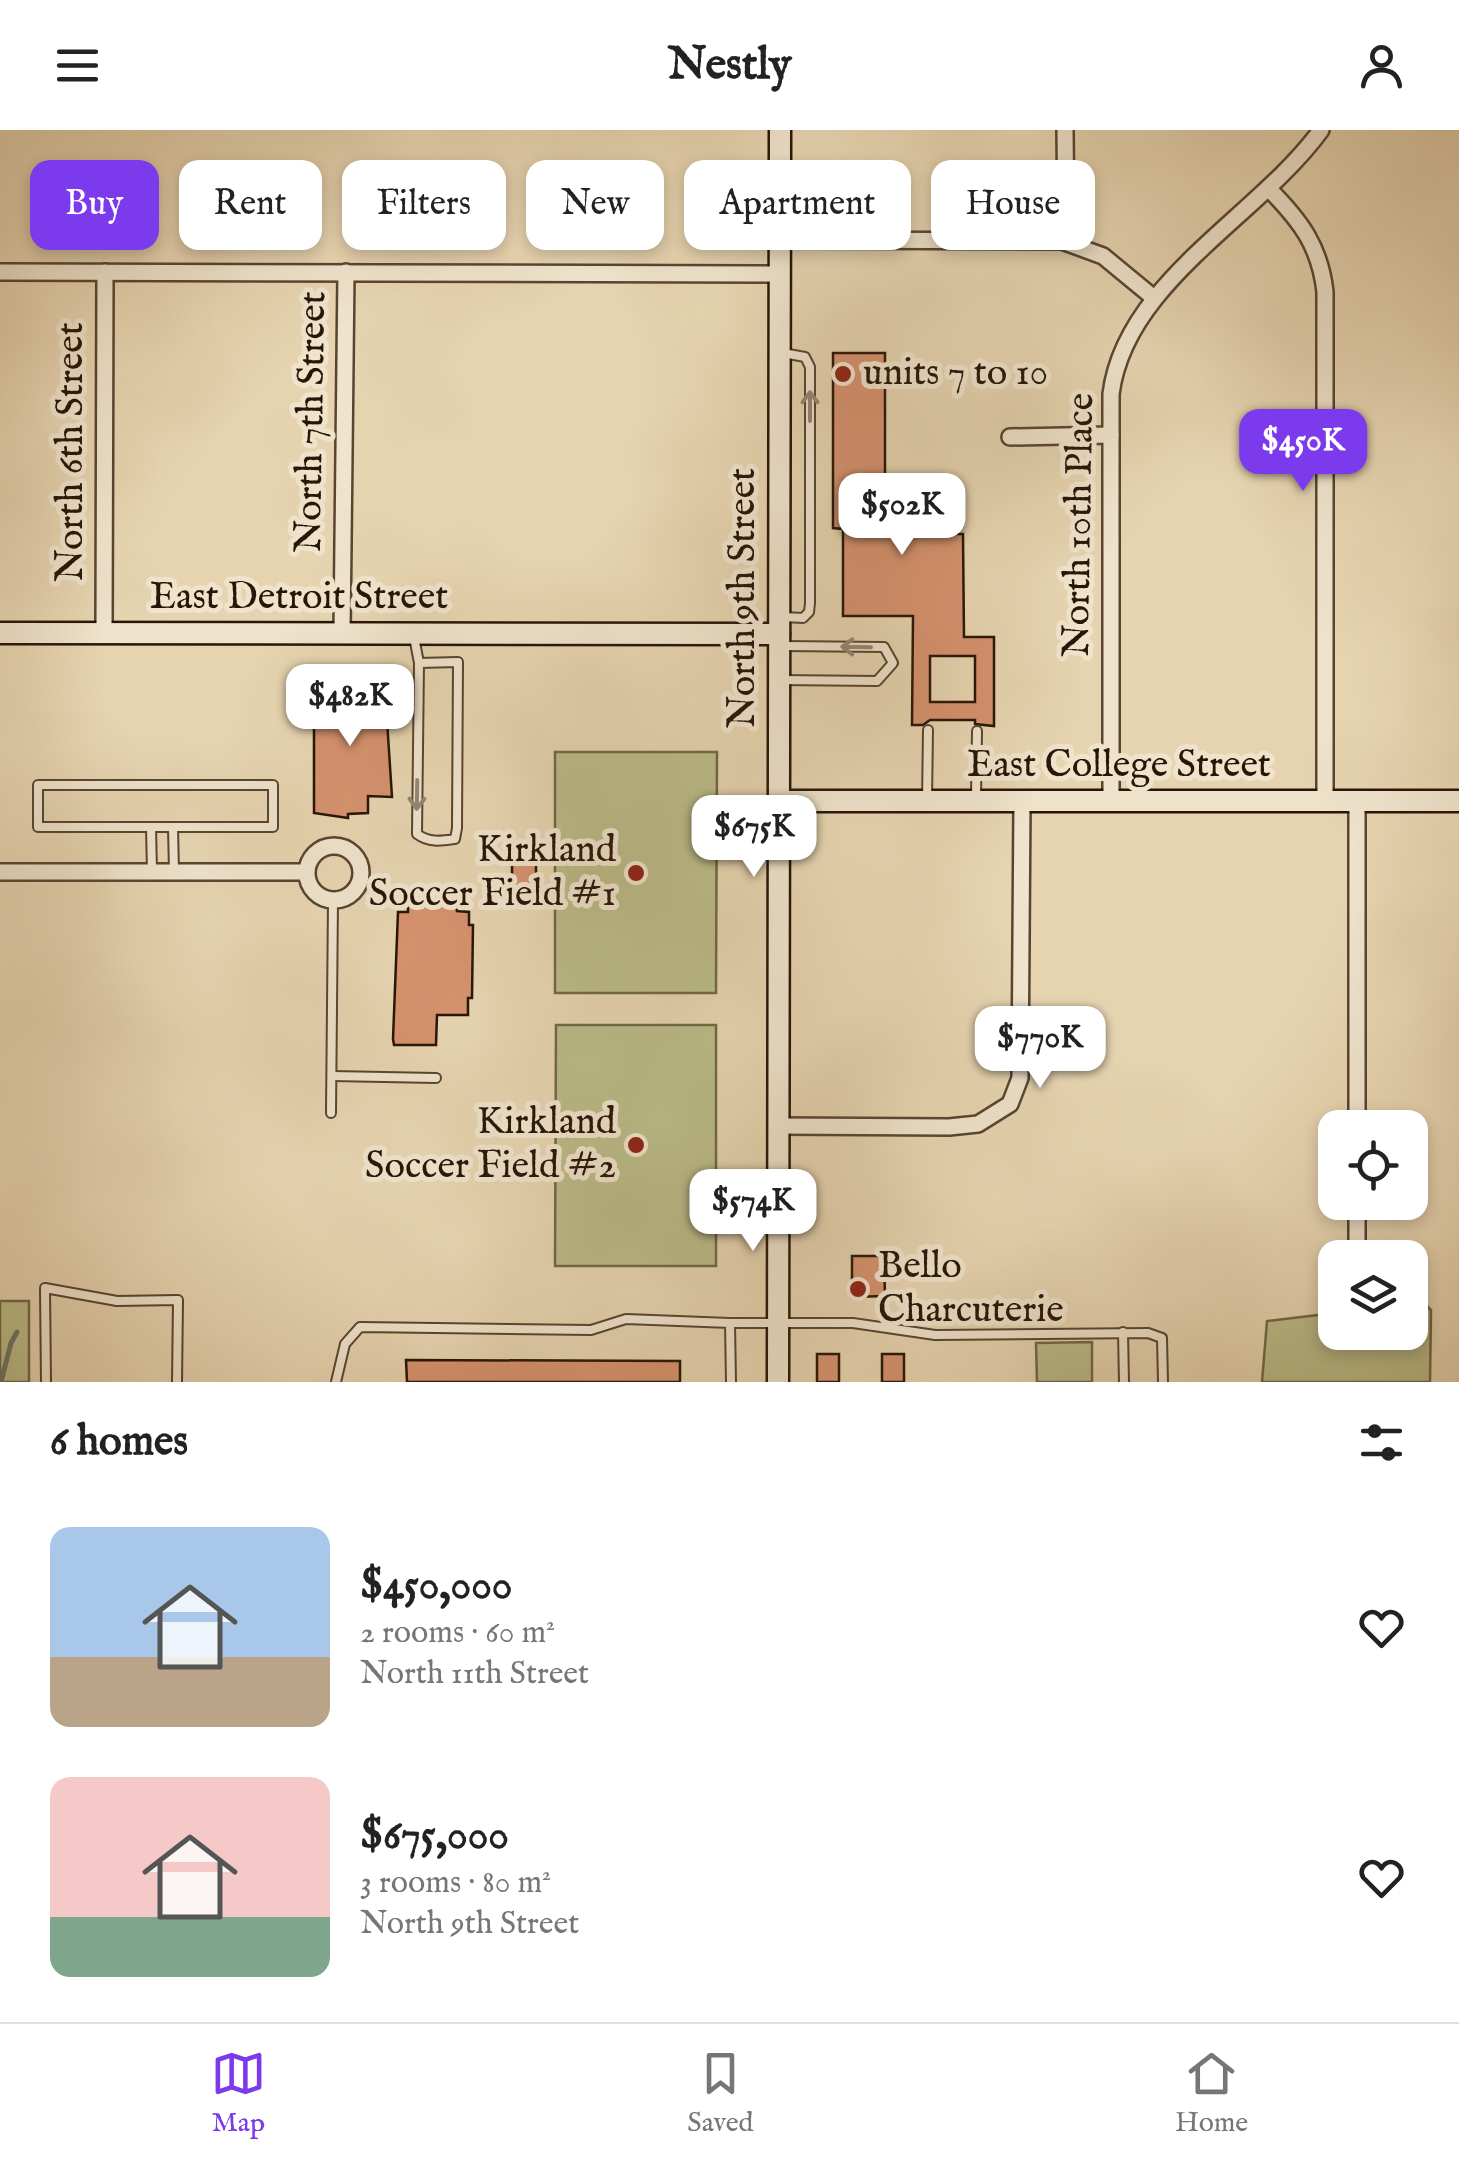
<!DOCTYPE html>
<html lang="en">
<head>
<meta charset="utf-8">
<style>
	:root { --surface:#fff; --page:#f6f6f6; --text:#222; --muted:#767676; --line:#e0e0e0; --accent:#7c3aed }
	body { margin:0; font-family:"IM FELL English",serif; background:var(--page); color:var(--text); height:100vh; display:flex; flex-direction:column; font-size:38px; white-space:nowrap }
	* { box-sizing:border-box; margin:0 }
	p { font-size:32px; color:var(--muted) }
	.icon { flex:none; width:55px; height:55px; fill:none; stroke:currentColor; stroke-width:2; stroke-linecap:round; stroke-linejoin:round }
	.map { position:relative; height:1252px; overflow:hidden }
	.drawer { display:flex; flex-direction:column; background:var(--surface); flex:1 }
	.drawer>* { flex:none }
	.guide { position:absolute; left:30px; top:30px; width:1400px; height:90px; display:flex; gap:20px }
	.fabs { position:absolute; left:1318px; top:980px; display:grid; gap:20px }
	.fabs a { display:grid; place-items:center; width:110px; height:110px; border-radius:20px; background:var(--surface); box-shadow:0 5px 15px #0003; font-size:50px }
	.price { position:absolute; translate:-50% -85px; padding:0 22px; border-radius:20px; background:#fff; color:#222; font-size:32px; line-height:65px; filter:drop-shadow(0 2px 5px #0008) }
	.price::after { content:''; position:absolute; left:50%; top:60px; width:30px; height:22px; margin-left:-15px; background:inherit; clip-path:polygon(0 0,100% 0,50% 100%) }
	.price.on { background:var(--accent); color:#fff }
	ul { padding:0; list-style:none }
	li { display:flex; align-items:center; gap:30px; height:250px; padding:0 50px }
	li span { display:grid; place-items:center; flex:none; width:280px; height:200px; border-radius:20px; color:#555 }
	li>.icon { margin-inline-start:auto }
	span .icon { width:120px; height:120px; fill:#fffc; stroke-width:1 }
	li b { font-size:42px }
	h2 { display:flex; justify-content:space-between; align-items:center; height:120px; padding:0 50px; font-size:42px }
	.pill { padding:0 35px; border-radius:20px; background:var(--surface); box-shadow:0 5px 15px #0003; font-size:35px; line-height:90px }
	.pill.on { background:var(--accent); color:#fff }
	header { display:flex; justify-content:space-between; align-items:center; height:130px; padding:0 50px; background:var(--surface); font-size:45px; font-weight:700 }
	.menu { display:flex; justify-content:space-around; align-items:center; height:140px; border-top:2px solid var(--line); background:var(--surface); font-size:28px; color:var(--muted) }
	.menu a { display:grid; justify-items:center; gap:5px }
	.menu .on { color:var(--accent) }
	.map>svg:first-child { display:block }
	.green { fill:#babb88; stroke:#716848; stroke-width:2.5 }
	.lines { fill:none; stroke-linecap:round; stroke-linejoin:round }
	.stream { stroke:#6b7768; stroke-width:5 }
	.building { fill:#d5926e; stroke:#281507; stroke-width:2.5; fill-rule:evenodd }
	.lane-casing { stroke:#584531; stroke-width:12 }
	.street-casing { stroke:#584531; stroke-width:20 }
	.secondary-casing { stroke:#281507; stroke-width:25 }
	.lane { stroke:#efe3cc; stroke-width:8 }
	.street { stroke:#efe3cc; stroke-width:15 }
	.secondary { stroke:#efe3cc; stroke-width:20 }
	.oneway { stroke:#958673 }
	.poi-dot { fill:#8f2418; stroke:#efe3cc; stroke-width:4 }
	.labels { text-anchor:middle; dominant-baseline:central; stroke-width:10; stroke-linejoin:round; paint-order:stroke }
	.poi-label { font-size:38px; fill:#281507; stroke:#efe3cc; text-anchor:start }
	.street-label { font-size:38px; fill:#281507; stroke:#efe3cc }
</style>
</head>
<body>
<header><svg class="icon" aria-label="menu" viewBox="0 0 24 24"><path d="M4 6h16M4 12h16M4 18h16"/></svg>Nestly<svg class="icon" aria-label="person" viewBox="0 0 24 24"><circle cx="12" cy="8" r="4"/><path d="M4 21q1-7 8-7t8 7"/></svg></header>
<div class="map">
<svg width="1459" height="1252" viewBox="0 0 1459 1252">
	<rect width="100%" height="100%" fill="#e6d4b0"/>
	<filter id="stains"><feTurbulence type="fractalNoise" baseFrequency=".002" numOctaves="4"/><feColorMatrix values="0 0 0 0 .2 0 0 0 0 .09 0 0 0 0 .02 0 0 0 .5 -.17"/></filter>
	<radialGradient id="worn" r=".72"><stop offset=".6" stop-color="#630" stop-opacity="0"/><stop offset="1" stop-color="#630" stop-opacity=".3"/></radialGradient>
	<!-- green -->
	<g class="green">
		<polygon points="555,622 717,622 716,863 555,863"/>
		<polygon points="556,895 716,895 716,1136 555,1136"/>
		<rect x="0" y="1171" width="29" height="81"/>
		<polygon points="1423,1172 1431,1180 1430,1252 1262,1252 1267,1191 1335,1183 1335,1202 1410,1202 1410,1174"/>
		<polygon points="1092,1212 1092,1252 1037,1252 1036,1213"/>
	</g>
	<g class="lines">
		<!-- stream -->
		<polyline class="stream" points="1,1252 11,1213 17,1202"/>
	</g>
	<!-- building -->
	<g class="building">
		<path d="M833,223h52v181h78l1,103h30v89l-19,-2v-4h-45l-7,5h-11l1,-109h-70v-87l-10,-1zM930,526h45v46h-45z"/>
		<polygon points="389,555 386,575 392,667 368,666 368,683 348,684 348,688 314,683 314,596 308,596 307,573 325,573 325,556"/>
		<rect x="512" y="714" width="24" height="62"/>
		<polygon points="408,763 456,763 457,781 469,782 469,795 473,795 472,868 468,868 468,885 437,885 436,915 394,915 393,909 398,782 408,782"/>
		<polygon points="852,1126 884,1126 885,1166 852,1167"/>
		<rect x="817" y="1224" width="22" height="28"/>
		<rect x="882" y="1224" width="22" height="28"/>
		<polygon points="406,1230 680,1231 680,1252 407,1252"/>
	</g>
	<g class="lines">
		<defs>
			<g id="lane">
				<polyline points="783,223 805,227 810,237 810,473 809,482 803,488 784,487"/>
				<path d="M414,507l5,26 -2,171c12,9 24,7 38,5l2,-11 1,-166 -39,1"/>
				<polyline points="779,550 877,551 893,533 884,517 783,516"/>
				<rect x="38" y="655" width="235" height="42"/>
				<polyline points="976,667 977,601"/>
				<polyline points="927,671 928,600"/>
				<polyline points="151,697 152,742"/>
				<polyline points="173,697 174,742"/>
				<polyline points="332,946 436,948"/>
				<polyline points="331,983 333,771"/>
				<polyline points="730,1193 853,1193 935,1205 1148,1203 1162,1208 1163,1252"/>
				<polyline points="1123,1202 1124,1252"/>
				<polyline points="46,1252 45,1158 117,1171 178,1170 177,1252"/>
				<polyline points="336,1252 345,1214 360,1197 591,1200 626,1189 730,1193 731,1252"/>
			</g>
			<g id="street">
				<path d="M1268,58c32,32 52,58 57,104v508"/>
				<polyline points="780,110 1062,111 1103,126 1154,168"/>
				<polyline points="1062,111 1066,93 1065,0"/>
				<polyline points="0,142 780,144"/>
				<polyline points="1010,307 1111,305"/>
				<polyline points="342,502 346,142"/>
				<polyline points="104,503 105,142"/>
				<polyline points="1357,670 1357,998"/>
				<path d="M1111,671v-407c14,-112 147,-177 210,-264"/>
				<circle cx="334" cy="743" r="27"/>
				<polyline points="0,742 306,742"/>
				<polyline points="777,996 949,997 978,994 1010,974 1020,948 1022,671"/>
				<polyline points="1357,1072 1357,1113"/>
			</g>
			<g id="secondary">
				<polyline points="0,503 779,504"/>
				<polyline points="779,671 1459,671"/>
				<polyline points="778,1252 780,0"/>
			</g>
		</defs>
		<!-- lane casing -->
		<use href="#lane" class="lane-casing"/>
		<!-- street casing -->
		<use href="#street" class="street-casing"/>
		<!-- secondary casing -->
		<use href="#secondary" class="secondary-casing"/>
		<!-- lane -->
		<use href="#lane" class="lane"/>
		<!-- street -->
		<use href="#street" class="street"/>
		<!-- secondary -->
		<use href="#secondary" class="secondary"/>
	</g>
	<!-- one-way arrows -->
	<defs><path id="oneway-shaft" d="M-6 0H5M1.5-3L5.5 0L1.5 3" fill="none" stroke-width="1.6" stroke-linecap="round" stroke-linejoin="round" transform="scale(2.5)"/></defs>
	<g class="oneway">
		<use href="#oneway-shaft" transform="translate(810 276) rotate(-90)"/>
		<use href="#oneway-shaft" transform="translate(856 517) rotate(-179)"/>
		<use href="#oneway-shaft" transform="translate(417 665) rotate(91)"/>
	</g>
	<!-- markers -->
	<g class="poi-dot">
		<circle cx="843" cy="244" r="10"/>
		<circle cx="636" cy="743" r="10"/>
		<circle cx="636" cy="1015" r="10"/>
		<circle cx="858" cy="1159" r="10"/>
	</g>
	<g class="labels">
		<!-- poi labels -->
		<g class="poi-label">
			<text x="863" y="244">units 7 to 10</text>
			<text x="616" y="721" text-anchor="end">Kirkland<tspan x="616" dy="44">Soccer Field #1</tspan></text>
			<text x="616" y="993" text-anchor="end">Kirkland<tspan x="616" dy="44">Soccer Field #2</tspan></text>
			<text x="878" y="1137">Bello<tspan x="878" dy="44">Charcuterie</tspan></text>
		</g>
		<!-- street labels -->
		<g class="street-label">
			<text transform="translate(312 292) rotate(-89)">North 7th Street</text>
			<text transform="translate(72 322) rotate(-90)">North 6th Street</text>
			<text transform="translate(1080 395) rotate(-89)">North 10th Place</text>
			<text x="299" y="468">East Detroit Street</text>
			<text transform="translate(744 468) rotate(-90)">North 9th Street</text>
			<text x="1119" y="636">East College Street</text>
		</g>
	</g>
	<rect width="100%" height="100%" filter="url(#stains)"/>
	<rect width="100%" height="100%" fill="url(#worn)"/>
</svg>
<div class="fabs">
<a><svg class="icon" aria-label="locate" viewBox="0 0 24 24"><circle cx="12" cy="12" r="6"/><path d="M12 2v4M12 18v4M2 12h4M18 12h4"/></svg></a>
<a><svg class="icon" aria-label="layers" viewBox="0 0 24 24"><path d="M12 4l9 5-9 5-9-5zM3 14l9 5 9-5"/></svg></a>
</div>
<b class="price on" style="left:1303px;top:364px">$450K</b>
<b class="price" style="left:902px;top:428px">$502K</b>
<b class="price" style="left:350px;top:619px">$482K</b>
<b class="price" style="left:754px;top:750px">$675K</b>
<b class="price" style="left:1040px;top:961px">$770K</b>
<b class="price" style="left:753px;top:1124px">$574K</b>
<div class="guide">
<a class="pill on">Buy</a>
<a class="pill">Rent</a>
<a class="pill">Filters</a>
<a class="pill">New</a>
<a class="pill">Apartment</a>
<a class="pill">House</a>
</div>
</div>
<section class="drawer">
<h2>6 homes<svg class="icon" aria-label="filters" viewBox="0 0 24 24"><path d="M4 7h16M4 17h16"/><circle cx="9" cy="7" r="2"/><circle cx="15" cy="17" r="2"/></svg></h2>
<ul>
<li><span style="background:linear-gradient(#a9c7e8 65%,#b9a48a 0)"><svg class="icon" aria-label="home" viewBox="0 0 24 24"><path d="M3 11l9-7 9 7M6 9v11h12V9"/></svg></span><div><b>$450,000</b><p>2 rooms · 60 m²</p><p>North 11th Street</p></div><svg class="icon" aria-label="heart" viewBox="0 0 24 24"><path d="M12 20l-8-8c-3-5 5-10 8-4 3-6 11-1 8 4z"/></svg></li>
<li><span style="background:linear-gradient(#f6c9c9 70%,#7fa58c 0)"><svg class="icon" aria-label="home" viewBox="0 0 24 24"><path d="M3 11l9-7 9 7M6 9v11h12V9"/></svg></span><div><b>$675,000</b><p>3 rooms · 80 m²</p><p>North 9th Street</p></div><svg class="icon" aria-label="heart" viewBox="0 0 24 24"><path d="M12 20l-8-8c-3-5 5-10 8-4 3-6 11-1 8 4z"/></svg></li>
</ul>
</section>
<nav class="menu">
<a class="on"><svg class="icon" aria-label="map" viewBox="0 0 24 24"><path d="M3 6l6-2 6 2 6-2v14l-6 2-6-2-6 2zM9 4v14M15 6v14"/></svg>Map</a>
<a><svg class="icon" aria-label="saved" viewBox="0 0 24 24"><path d="M7 4h10v16l-5-4-5 4z"/></svg>Saved</a>
<a><svg class="icon" aria-label="home" viewBox="0 0 24 24"><path d="M3 11l9-7 9 7M6 9v11h12V9"/></svg>Home</a>
</nav>
</body>
</html>
